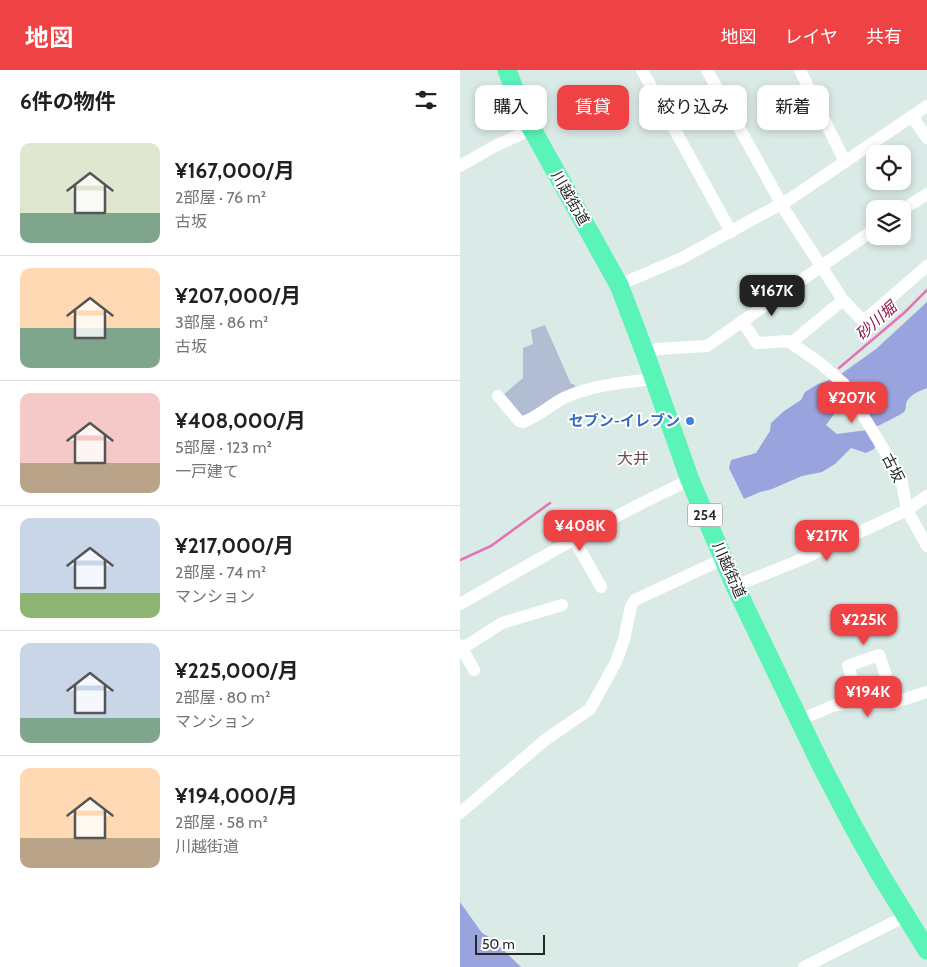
<!DOCTYPE html>
<html lang="ja">
<head>
<meta charset="utf-8">
<style>
	:root { --surface:#fff; --page:#f6f6f6; --text:#202124; --muted:#757577; --line:#e0e0e0; --accent:#ef4244 }
	body { margin:0; font-family:Cabin,"Noto Sans JP",sans-serif; background:var(--page); color:var(--text); height:100vh; display:flex; flex-direction:column; font-size:19px; white-space:nowrap }
	* { box-sizing:border-box; margin:0 }
	p { font-size:16px; color:var(--muted) }
	.icon { flex:none; width:28px; height:28px; fill:none; stroke:currentColor; stroke-width:2; stroke-linecap:round; stroke-linejoin:round }
	.map { position:relative; flex:1; overflow:hidden }
	.drawer { display:flex; flex-direction:column; background:var(--surface); width:460px }
	.drawer>* { flex:none }
	.hud { position:absolute; left:15px; top:15px; width:376px; height:45px; display:flex; gap:10px }
	.controls { position:absolute; left:406px; top:75px; display:grid; gap:10px }
	.controls a { display:grid; place-items:center; width:45px; height:45px; border-radius:10px; background:var(--surface); box-shadow:0 2px 8px #0003; font-size:25px }
	.scale { position:absolute; left:15px; bottom:12px; width:70px; box-sizing:border-box; padding-left:5px; border:2px solid #282828; border-top:0; font-size:14px; line-height:18px; white-space:nowrap; color:#282828; -webkit-text-stroke:4px #fff; paint-order:stroke }
	.price { position:absolute; translate:-50% -42px; padding:0 11px; border-radius:10px; background:var(--accent); color:#fff; font-size:16px; line-height:32px; filter:drop-shadow(0 1px 2px #0008) }
	.price::after { content:''; position:absolute; left:50%; top:30px; width:15px; height:11px; margin-left:-8px; background:inherit; clip-path:polygon(0 0,100% 0,50% 100%) }
	.price.current { background:#222; color:#fff }
	ul { padding:0; list-style:none }
	li { display:flex; align-items:center; gap:15px; height:125px; padding:0 20px }
	li+li { border-top:1px solid var(--line) }
	li span { display:grid; place-items:center; flex:none; width:140px; height:100px; border-radius:10px; color:#555 }
	li>.icon { margin-inline-start:auto }
	span .icon { width:60px; height:60px; fill:#fffc; stroke-width:1 }
	li b { font-size:21px }
	h2 { display:flex; justify-content:space-between; align-items:center; height:60px; padding:0 20px; font-size:21px }
	.pill { padding:0 18px; border-radius:10px; background:var(--surface); box-shadow:0 2px 8px #0003; font-size:18px; line-height:45px }
	.pill.current { background:var(--accent); color:#fff }
	header { display:flex; align-items:center; gap:30px; box-sizing:border-box; height:70px; padding:0 25px; background:var(--accent); color:#fff }
	header strong { font-size:24px }
	nav { display:flex; gap:28px; margin-inline-start:auto; font-size:18px }
	main { display:flex; flex:1; min-height:0 }
	.map>svg:first-child { display:block }
	.green { fill:#99a4de }
	.cemetery { fill:#b2bcd3 }
	.lines { fill:none; stroke-linecap:round; stroke-linejoin:round }
	.stream { stroke:#e772b3; stroke-width:2.5 }
	.minor { stroke:#fff; stroke-width:12 }
	.highway { stroke:#5af4b8; stroke-width:19 }
	.shop-dot { fill:#3f7fe0; stroke:#fff; stroke-width:2 }
	.labels { text-anchor:middle; dominant-baseline:central; stroke-width:4; stroke-linejoin:round; paint-order:stroke }
	.shield { fill:#fff; stroke:#686868; stroke-width:1 }
	.shield-label { font-size:14px; font-weight:bold; fill:#282828 }
	.street-label { font-size:15px; fill:#282828; stroke:#fff }
	.shop-label { font-size:15px; font-weight:bold; fill:#366cbe; stroke:#fff; text-anchor:end }
	.water-label { font-size:16px; font-style:italic; fill:#8f154f; stroke:#fff }
	.neighbourhood-label { font-size:16px; fill:#754b4b; stroke:#fff }
</style>
</head>
<body>
<header>
<strong>地図</strong>
<nav><a>地図</a><a>レイヤ</a><a>共有</a></nav>
</header>
<main>
<section class="drawer">
<h2>6件の物件<svg class="icon" aria-label="filters" viewBox="0 0 24 24"><path d="M4 7h16M4 17h16"/><circle cx="9" cy="7" r="2"/><circle cx="15" cy="17" r="2"/></svg></h2>
<ul>
<li><span style="background:linear-gradient(#dfe7d0 70%,#7fa58c 0)"><svg class="icon" aria-label="home" viewBox="0 0 24 24"><path d="M3 11l9-7 9 7M6 9v11h12V9"/></svg></span><div><b>¥167,000/月</b><p>2部屋 · 76 m²</p><p>古坂</p></div></li>
<li><span style="background:linear-gradient(#ffd9b3 60%,#7fa58c 0)"><svg class="icon" aria-label="home" viewBox="0 0 24 24"><path d="M3 11l9-7 9 7M6 9v11h12V9"/></svg></span><div><b>¥207,000/月</b><p>3部屋 · 86 m²</p><p>古坂</p></div></li>
<li><span style="background:linear-gradient(#f6c9c9 70%,#b9a48a 0)"><svg class="icon" aria-label="home" viewBox="0 0 24 24"><path d="M3 11l9-7 9 7M6 9v11h12V9"/></svg></span><div><b>¥408,000/月</b><p>5部屋 · 123 m²</p><p>一戸建て</p></div></li>
<li><span style="background:linear-gradient(#c9d6e8 75%,#8fb573 0)"><svg class="icon" aria-label="home" viewBox="0 0 24 24"><path d="M3 11l9-7 9 7M6 9v11h12V9"/></svg></span><div><b>¥217,000/月</b><p>2部屋 · 74 m²</p><p>マンション</p></div></li>
<li><span style="background:linear-gradient(#c9d6e8 75%,#7fa58c 0)"><svg class="icon" aria-label="home" viewBox="0 0 24 24"><path d="M3 11l9-7 9 7M6 9v11h12V9"/></svg></span><div><b>¥225,000/月</b><p>2部屋 · 80 m²</p><p>マンション</p></div></li>
<li><span style="background:linear-gradient(#ffd9b3 70%,#b9a48a 0)"><svg class="icon" aria-label="home" viewBox="0 0 24 24"><path d="M3 11l9-7 9 7M6 9v11h12V9"/></svg></span><div><b>¥194,000/月</b><p>2部屋 · 58 m²</p><p>川越街道</p></div></li>
</ul>
</section>
<div class="map">
<svg width="467" height="897" viewBox="0 0 467 897">
	<rect width="100%" height="100%" fill="#daeae6"/>
	<!-- green -->
	<g class="green">
		<path d="M467,232v86c-7,3 -16,6 -20,13 -2,4 0,7 -3,11 -4,3 -27,15 -32,16l-31,-54 35,-25z"/>
		<polygon points="375,308 388,332 374,344 366,355 377,364 407,360 417,373 414,379 406,383 391,378 375,394 362,402 342,406 312,419 300,422 284,429 269,398 271,390 296,383 310,361 311,353 324,341 341,330 345,322 358,314"/>
		<polygon points="0,832 22,863 31,868 61,897 0,897"/>
	</g>
	<!-- cemetery -->
	<polygon class="cemetery" points="85,255 111,314 114,314 117,321 61,348 42,326 63,308 63,278 73,274 71,260"/>
	<g class="lines">
		<!-- stream -->
		<g class="stream">
			<polyline points="379,298 444,243 467,220"/>
			<polyline points="0,490 31,476 90,433"/>
		</g>
		<!-- minor -->
		<g class="minor">
			<polyline points="182,0 271,162"/>
			<polyline points="247,0 326,142 383,230 402,250 406,249 467,196"/>
			<polyline points="340,0 385,92"/>
			<polyline points="452,46 467,68"/>
			<polyline points="0,96 35,76 72,59"/>
			<polyline points="442,140 467,124"/>
			<polyline points="159,215 222,188 330,129 467,36"/>
			<polyline points="282,251 297,273 327,271 331,273 360,293 384,314 441,408 447,440 467,476"/>
			<polyline points="331,273 383,230"/>
			<polyline points="185,283 197,279 247,276 415,159"/>
			<path d="M38,326l21,25 4,1c14,-4 29,-19 43,-25 28,-12 58,-15 88,-18"/>
			<polyline points="114,469 141,517"/>
			<polyline points="275,516 340,490 447,440 467,426"/>
			<path d="M0,534c76,-43 151,-88 230,-124"/>
			<polyline points="0,575 14,600"/>
			<polyline points="0,580 42,553 102,535"/>
			<polyline points="400,635 388,596 419,585 435,633"/>
			<polyline points="340,650 375,635 429,634 467,622"/>
			<polyline points="0,743 85,670 130,639 156,592 164,570 171,536 175,530 263,489"/>
			<polyline points="344,897 446,846"/>
		</g>
		<!-- highway -->
		<polyline class="highway" points="47,0 63,43 159,215 185,283 230,410 275,516 360,693 393,756 420,804 467,880"/>
	</g>
	<!-- markers -->
	<circle class="shop-dot" cx="230" cy="351" r="5"/>
	<g class="labels">
		<!-- shield labels -->
		<rect class="shield" x="227.5" y="433.5" width="35" height="23" rx="4"/>
		<g class="shield-label">
			<text x="245" y="445">254</text>
		</g>
		<!-- street labels -->
		<g class="street-label">
			<text transform="translate(110 128) rotate(60)">川越街道</text>
			<text transform="translate(433 398) rotate(63)">古坂</text>
			<text transform="translate(269 500) rotate(66)">川越街道</text>
		</g>
		<!-- shop labels -->
		<g class="shop-label">
			<text x="220" y="351">セブン-イレブン</text>
		</g>
		<!-- water labels -->
		<g class="water-label">
			<text transform="translate(416 251) rotate(-42)">砂川堀</text>
		</g>
		<!-- neighbourhood labels -->
		<g class="neighbourhood-label">
			<text x="173" y="388">大井</text>
		</g>
	</g>
</svg>
<div class="controls">
<a><svg class="icon" aria-label="locate" viewBox="0 0 24 24"><circle cx="12" cy="12" r="6"/><path d="M12 2v4M12 18v4M2 12h4M18 12h4"/></svg></a>
<a><svg class="icon" aria-label="layers" viewBox="0 0 24 24"><path d="M12 4l9 5-9 5-9-5zM3 14l9 5 9-5"/></svg></a>
</div>
<div class="scale">50 m</div>
<b class="price current" style="left:312px;top:247px">¥167K</b>
<b class="price" style="left:392px;top:354px">¥207K</b>
<b class="price" style="left:120px;top:482px">¥408K</b>
<b class="price" style="left:367px;top:492px">¥217K</b>
<b class="price" style="left:404px;top:576px">¥225K</b>
<b class="price" style="left:408px;top:648px">¥194K</b>
<div class="hud">
<a class="pill">購入</a>
<a class="pill current">賃貸</a>
<a class="pill">絞り込み</a>
<a class="pill">新着</a>
</div>
</div>
</main>
</body>
</html>
